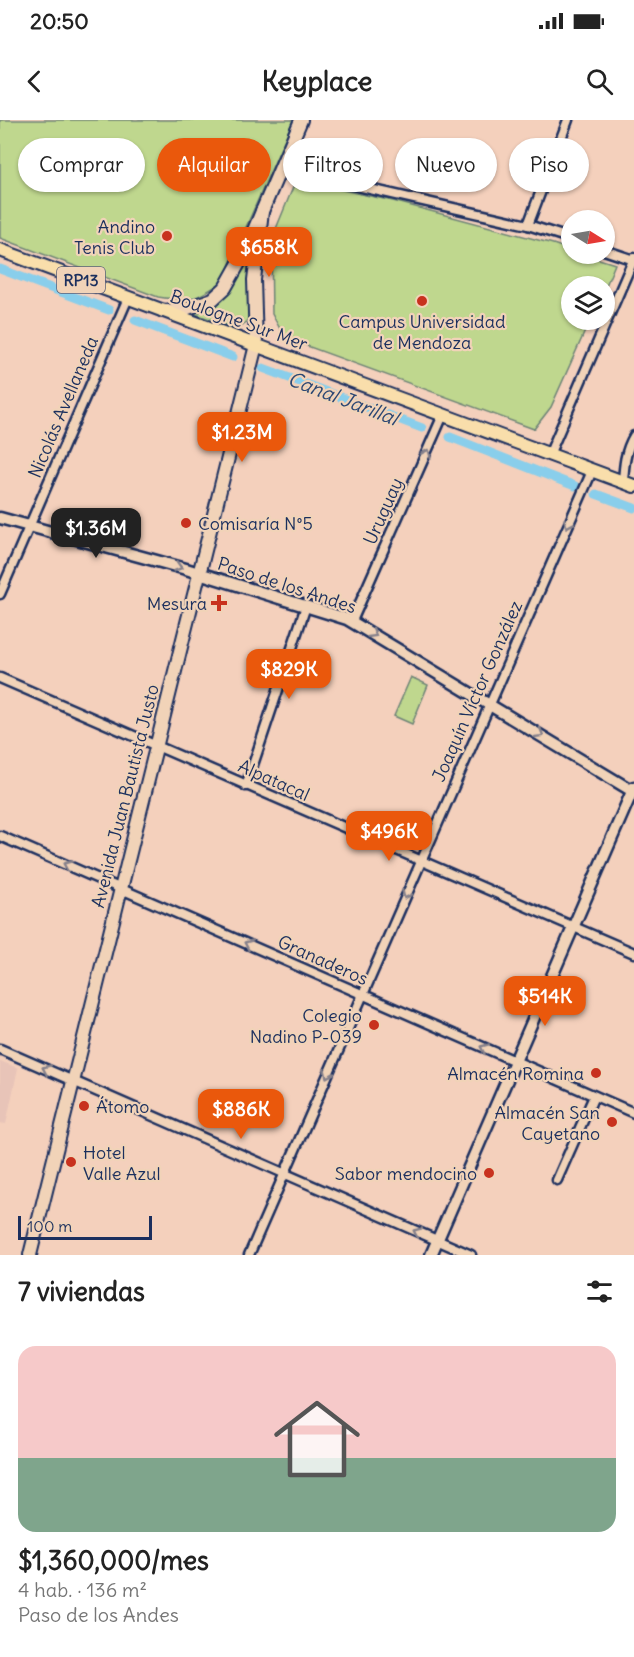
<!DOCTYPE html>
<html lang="es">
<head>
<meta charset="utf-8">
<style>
	:root { --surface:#fff; --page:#f6f6f6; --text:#222; --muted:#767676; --accent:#ea580c }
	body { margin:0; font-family:Delius,sans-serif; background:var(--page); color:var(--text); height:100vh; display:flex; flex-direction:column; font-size:22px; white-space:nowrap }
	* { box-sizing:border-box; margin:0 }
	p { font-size:20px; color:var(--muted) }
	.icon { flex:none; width:33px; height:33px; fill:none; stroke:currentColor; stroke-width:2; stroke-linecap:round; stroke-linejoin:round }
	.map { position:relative; height:1135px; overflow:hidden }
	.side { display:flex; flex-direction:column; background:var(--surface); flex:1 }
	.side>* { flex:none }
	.banner { position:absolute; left:18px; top:18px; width:598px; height:54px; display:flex; gap:12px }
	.needle { width:39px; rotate:101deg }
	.fabs { position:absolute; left:561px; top:90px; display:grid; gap:12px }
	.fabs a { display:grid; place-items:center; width:54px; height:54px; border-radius:50%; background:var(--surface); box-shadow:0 2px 4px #0004; font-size:30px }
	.scale { position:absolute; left:18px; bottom:15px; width:134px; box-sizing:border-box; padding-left:6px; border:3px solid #1b2f5e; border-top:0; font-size:16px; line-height:21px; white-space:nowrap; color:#1b2f5e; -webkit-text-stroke:4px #f1d3b8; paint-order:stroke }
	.price { position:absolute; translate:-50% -51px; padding:0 14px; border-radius:12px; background:var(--accent); color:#fff; font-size:20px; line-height:39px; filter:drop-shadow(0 2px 3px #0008) }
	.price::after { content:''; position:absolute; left:50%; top:36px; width:18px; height:14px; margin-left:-9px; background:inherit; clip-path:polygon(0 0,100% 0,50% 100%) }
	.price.active { background:#222; color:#fff }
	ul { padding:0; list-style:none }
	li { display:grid; align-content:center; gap:12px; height:318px; padding:0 18px }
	li span { display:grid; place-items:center; height:186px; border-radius:18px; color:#555 }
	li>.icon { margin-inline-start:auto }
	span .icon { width:108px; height:108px; fill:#fffc; stroke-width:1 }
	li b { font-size:26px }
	h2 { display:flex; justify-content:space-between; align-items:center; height:72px; padding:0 18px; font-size:26px }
	.pill { padding:0 21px; border-radius:27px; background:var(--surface); box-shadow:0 2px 4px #0004; font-size:21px; line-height:54px }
	.pill.active { background:var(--accent); color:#fff }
	.status { display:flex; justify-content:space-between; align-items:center; height:42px; padding:0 30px; background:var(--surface); direction:ltr }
	.status svg { height:16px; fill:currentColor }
	header { display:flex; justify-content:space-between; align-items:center; height:78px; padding:0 18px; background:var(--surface); font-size:27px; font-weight:800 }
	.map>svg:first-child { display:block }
	.built { fill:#e8c4b8 }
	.green { fill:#bfd78e; stroke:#6d8376; stroke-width:1.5 }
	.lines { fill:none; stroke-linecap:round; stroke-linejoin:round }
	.canal { stroke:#89ceeb; stroke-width:9 }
	.minor-casing { stroke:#1b2f5e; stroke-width:13 }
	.tertiary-casing { stroke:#1b2f5e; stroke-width:15 }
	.secondary-casing { stroke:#1b2f5e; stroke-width:16 }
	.primary-casing { stroke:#1b2f5e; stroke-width:16 }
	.minor { stroke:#f1d3b8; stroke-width:8 }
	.tertiary { stroke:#f1d3b8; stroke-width:10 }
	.secondary { stroke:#f1d3b8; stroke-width:12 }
	.primary { stroke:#f9deab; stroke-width:12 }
	.oneway { stroke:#86818b }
	.poi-dot { fill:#c8321e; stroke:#f1d3b8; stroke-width:2 }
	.labels { text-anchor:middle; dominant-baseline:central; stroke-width:4.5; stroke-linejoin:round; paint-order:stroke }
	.shield { fill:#f1d3b8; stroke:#5b6079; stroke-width:1.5 }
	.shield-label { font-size:16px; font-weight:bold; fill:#1b2f5e }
	.poi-label { font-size:18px; fill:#1b2f5e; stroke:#f1d3b8; text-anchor:end }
	.street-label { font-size:18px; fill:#1b2f5e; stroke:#f1d3b8 }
	.water-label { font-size:20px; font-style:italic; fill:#2c4773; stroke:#f1d3b8 }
</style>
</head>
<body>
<div class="status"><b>20:50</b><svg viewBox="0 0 49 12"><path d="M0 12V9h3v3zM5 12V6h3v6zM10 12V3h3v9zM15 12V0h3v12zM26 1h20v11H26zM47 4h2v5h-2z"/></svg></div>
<header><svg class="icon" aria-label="back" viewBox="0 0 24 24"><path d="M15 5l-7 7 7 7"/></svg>Keyplace<svg class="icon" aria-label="search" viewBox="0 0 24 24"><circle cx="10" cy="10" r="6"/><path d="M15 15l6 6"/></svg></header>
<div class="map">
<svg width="634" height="1135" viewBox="0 0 634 1135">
	<rect width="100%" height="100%" fill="#f4d0bc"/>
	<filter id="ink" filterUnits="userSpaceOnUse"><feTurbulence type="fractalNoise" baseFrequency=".0167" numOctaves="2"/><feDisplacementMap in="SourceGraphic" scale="12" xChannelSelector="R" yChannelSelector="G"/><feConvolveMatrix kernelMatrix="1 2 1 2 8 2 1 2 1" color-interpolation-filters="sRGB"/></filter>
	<g filter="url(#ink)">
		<!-- built -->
		<polygon class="built" points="0,941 18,948 6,1004 0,1003"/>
		<!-- green -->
		<g class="green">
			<path d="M0,0h293l-71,162c-27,18 -32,20 -64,15l-158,-59z"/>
			<polygon points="296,60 393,81 553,124 571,130 572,134 583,134 615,144 605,168 604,166 572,166 572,200 590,200 551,287 534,309 285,218 272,194 271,121"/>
			<polygon points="255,122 249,200 237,209 193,193 228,173"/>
			<polygon points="411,557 428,565 412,604 394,596"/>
		</g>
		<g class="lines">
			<!-- canal -->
			<g class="canal">
				<polyline points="0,149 109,190"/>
				<polyline points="135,200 233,237"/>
				<polyline points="263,248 422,308"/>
				<polyline points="450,317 575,366"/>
				<polyline points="596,374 634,388"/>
			</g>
			<defs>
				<g id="minor">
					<polyline points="568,0 528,105 572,119"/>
					<polyline points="300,53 528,105"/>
					<polyline points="604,130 634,140"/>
					<polyline points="549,335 634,138"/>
					<path d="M623,362c1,-16 2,-31 11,-46"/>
					<polyline points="0,474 128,178"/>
					<polyline points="352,501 443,295"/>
					<polyline points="0,558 634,833"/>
					<polyline points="246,666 306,486"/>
					<polyline points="0,716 634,993"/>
					<polyline points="0,929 471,1135"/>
					<polyline points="557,1060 594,976"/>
					<polyline points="249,1135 592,351"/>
				</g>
				<g id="tertiary">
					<polyline points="0,398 186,449 347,499 634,672"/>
					<polyline points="431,1135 634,667"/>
				</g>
				<g id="secondary">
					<polyline points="163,191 185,189 213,179 225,168 243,136 301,0"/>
					<polyline points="30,1135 256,225 254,160 262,91"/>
				</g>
				<polyline id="primary" points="0,130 634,366"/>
			</defs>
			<!-- minor casing -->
			<use href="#minor" class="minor-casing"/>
			<!-- tertiary casing -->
			<use href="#tertiary" class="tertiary-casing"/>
			<!-- secondary casing -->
			<use href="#secondary" class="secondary-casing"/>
			<!-- primary casing -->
			<use href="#primary" class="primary-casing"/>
			<!-- minor -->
			<use href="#minor" class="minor"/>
			<!-- tertiary -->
			<use href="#tertiary" class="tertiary"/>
			<!-- secondary -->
			<use href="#secondary" class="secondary"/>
			<!-- primary -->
			<use href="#primary" class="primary"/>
		</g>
		<!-- one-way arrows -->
		<defs><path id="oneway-chevron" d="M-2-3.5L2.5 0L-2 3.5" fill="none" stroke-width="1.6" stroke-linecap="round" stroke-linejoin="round" transform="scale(1.5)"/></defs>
		<g class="oneway">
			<use href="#oneway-chevron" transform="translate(427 333) rotate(-66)"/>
			<use href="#oneway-chevron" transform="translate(568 404) rotate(114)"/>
			<use href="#oneway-chevron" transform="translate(178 447) rotate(16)"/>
			<use href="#oneway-chevron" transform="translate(373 514) rotate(31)"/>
			<use href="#oneway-chevron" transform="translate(540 614) rotate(31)"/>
			<use href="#oneway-chevron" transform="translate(67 745) rotate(-156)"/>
			<use href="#oneway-chevron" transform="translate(406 775) rotate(114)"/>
			<use href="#oneway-chevron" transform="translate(248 824) rotate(-156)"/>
			<use href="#oneway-chevron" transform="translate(484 928) rotate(-156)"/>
			<use href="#oneway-chevron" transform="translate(46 949) rotate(-157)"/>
			<use href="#oneway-chevron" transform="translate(328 954) rotate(114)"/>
			<use href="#oneway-chevron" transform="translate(417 1112) rotate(-156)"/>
		</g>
	</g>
	<!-- markers -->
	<g class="poi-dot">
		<circle cx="167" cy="116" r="6"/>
		<circle cx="422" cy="181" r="6"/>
		<circle cx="186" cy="403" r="6"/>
		<path d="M216 474h6v6h6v6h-6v6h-6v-6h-6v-6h6z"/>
		<circle cx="374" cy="905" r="6"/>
		<circle cx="596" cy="953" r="6"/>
		<circle cx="84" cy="986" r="6"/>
		<circle cx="612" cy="1002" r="6"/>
		<circle cx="71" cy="1042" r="6"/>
		<circle cx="489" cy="1053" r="6"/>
	</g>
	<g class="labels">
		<!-- shield labels -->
		<rect class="shield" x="57" y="147" width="48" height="26" rx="4.5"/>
		<g class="shield-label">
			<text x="81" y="160">RP13</text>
		</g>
		<!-- poi labels -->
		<g class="poi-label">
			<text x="155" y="106">Andino<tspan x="155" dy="21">Tenis Club</tspan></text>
			<text x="422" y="201" text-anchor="middle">Campus Universidad<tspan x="422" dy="21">de Mendoza</tspan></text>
			<text x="198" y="403" text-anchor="start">Comisaría N°5</text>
			<text x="207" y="483">Mesura</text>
			<text x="362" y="895">Colegio<tspan x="362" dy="21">Nadino P-039</tspan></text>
			<text x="584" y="953">Almacén Romina</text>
			<text x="96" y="986" text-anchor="start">Átomo</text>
			<text x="600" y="992">Almacén San<tspan x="600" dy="21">Cayetano</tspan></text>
			<text x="83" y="1032" text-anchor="start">Hotel<tspan x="83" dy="21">Valle Azul</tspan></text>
			<text x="477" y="1053">Sabor mendocino</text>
		</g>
		<!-- street labels -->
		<g class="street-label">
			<text transform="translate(239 200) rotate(20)">Boulogne Sur Mer</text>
			<text transform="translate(63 287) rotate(-67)">Nicolás Avellaneda</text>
			<text transform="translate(383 391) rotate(-66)">Uruguay</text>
			<text transform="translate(287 465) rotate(18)">Paso de los Andes</text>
			<text transform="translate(477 571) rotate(-66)">Joaquín Víctor González</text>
			<text transform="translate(274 660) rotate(24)">Alpatacal</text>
			<text transform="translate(125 676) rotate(-76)">Avenida Juan Bautista Justo</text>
			<text transform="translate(323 840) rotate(24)">Granaderos</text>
		</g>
		<!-- water labels -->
		<g class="water-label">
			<text transform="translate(343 278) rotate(21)">Canal Jarillal</text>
		</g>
	</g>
</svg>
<div class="fabs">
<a><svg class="needle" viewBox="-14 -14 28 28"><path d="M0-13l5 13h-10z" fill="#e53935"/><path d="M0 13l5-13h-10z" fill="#767676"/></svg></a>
<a><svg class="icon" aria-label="layers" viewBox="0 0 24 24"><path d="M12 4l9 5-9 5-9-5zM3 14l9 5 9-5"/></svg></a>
</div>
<div class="scale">100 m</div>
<b class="price" style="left:269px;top:158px">$658K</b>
<b class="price" style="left:242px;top:343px">$1.23M</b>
<b class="price active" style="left:96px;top:439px">$1.36M</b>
<b class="price" style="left:289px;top:580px">$829K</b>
<b class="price" style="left:389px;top:742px">$496K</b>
<b class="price" style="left:545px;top:907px">$514K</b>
<b class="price" style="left:241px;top:1020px">$886K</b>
<div class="banner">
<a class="pill">Comprar</a>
<a class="pill active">Alquilar</a>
<a class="pill">Filtros</a>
<a class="pill">Nuevo</a>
<a class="pill">Piso</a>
</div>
</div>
<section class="side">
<h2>7 viviendas<svg class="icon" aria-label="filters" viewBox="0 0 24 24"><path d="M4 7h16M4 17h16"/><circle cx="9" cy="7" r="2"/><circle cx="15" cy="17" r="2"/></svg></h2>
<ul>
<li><span style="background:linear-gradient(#f6c9c9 60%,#7fa58c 0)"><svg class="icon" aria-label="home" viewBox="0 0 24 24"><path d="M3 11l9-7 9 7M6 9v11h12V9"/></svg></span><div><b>$1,360,000/mes</b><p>4 hab. · 136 m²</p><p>Paso de los Andes</p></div></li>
</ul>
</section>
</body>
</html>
